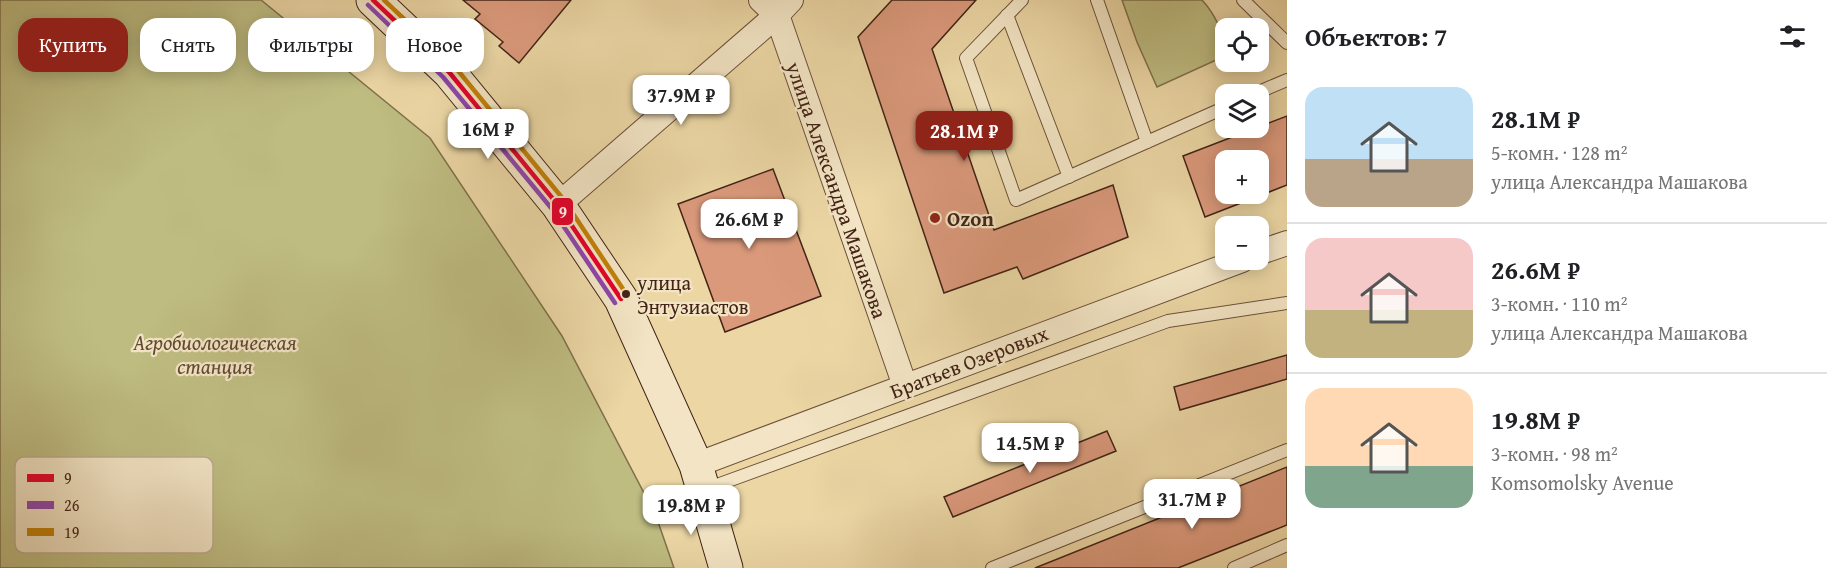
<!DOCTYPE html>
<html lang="ru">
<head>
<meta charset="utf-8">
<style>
	:root { --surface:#fff; --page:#f6f6f6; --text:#202124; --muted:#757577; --line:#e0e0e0; --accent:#8f2418 }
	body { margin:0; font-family:"Gentium Book Plus",serif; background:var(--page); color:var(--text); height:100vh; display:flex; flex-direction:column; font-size:22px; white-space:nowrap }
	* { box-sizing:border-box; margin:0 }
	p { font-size:20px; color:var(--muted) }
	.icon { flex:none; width:33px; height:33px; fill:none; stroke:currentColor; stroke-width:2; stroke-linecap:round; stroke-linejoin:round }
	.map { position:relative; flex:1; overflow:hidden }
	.drawer { display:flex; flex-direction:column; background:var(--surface); width:540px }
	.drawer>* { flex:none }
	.banner { position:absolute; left:18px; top:18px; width:570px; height:54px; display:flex; gap:12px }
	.controls { position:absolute; left:1215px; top:18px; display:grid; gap:12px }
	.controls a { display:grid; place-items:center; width:54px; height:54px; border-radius:12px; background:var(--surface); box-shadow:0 3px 15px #0003; font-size:30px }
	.price { position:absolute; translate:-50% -51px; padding:0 14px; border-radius:12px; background:#fff; color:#222; font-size:20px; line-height:39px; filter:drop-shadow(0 2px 3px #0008) }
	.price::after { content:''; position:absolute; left:50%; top:36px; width:18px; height:14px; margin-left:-9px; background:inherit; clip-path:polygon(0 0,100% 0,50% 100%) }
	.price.current { background:var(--accent); color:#fff }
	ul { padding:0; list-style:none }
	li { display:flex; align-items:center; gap:18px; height:150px; padding:0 18px }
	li+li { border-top:2px solid var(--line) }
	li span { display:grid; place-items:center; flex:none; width:168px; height:120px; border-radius:18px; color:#555 }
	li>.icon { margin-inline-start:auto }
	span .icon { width:72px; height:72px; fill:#fffc; stroke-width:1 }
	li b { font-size:26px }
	h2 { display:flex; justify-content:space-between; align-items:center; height:72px; padding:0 18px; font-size:26px }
	.chip { padding:0 21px; border-radius:18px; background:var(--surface); box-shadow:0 3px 15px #0003; font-size:21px; line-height:54px }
	.chip.current { background:var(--accent); color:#fff }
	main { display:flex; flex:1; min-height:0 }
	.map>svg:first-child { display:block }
	.green { fill:#bebc81; stroke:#80704c; stroke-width:1.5 }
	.building { fill:#da997b; stroke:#422316; stroke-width:1.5; fill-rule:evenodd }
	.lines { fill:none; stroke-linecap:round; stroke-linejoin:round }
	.lane-casing { stroke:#6c503a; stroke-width:14 }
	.street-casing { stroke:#6c503a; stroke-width:26 }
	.secondary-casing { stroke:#422316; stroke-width:35 }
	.lane { stroke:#f2e4c4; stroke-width:12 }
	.street { stroke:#f2e4c4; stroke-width:24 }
	.secondary { stroke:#f2e4c4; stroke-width:33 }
	.bus-1-casing { stroke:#f2e4c4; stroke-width:9 }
	.bus-2-casing { stroke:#f2e4c4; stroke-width:9 }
	.bus-3-casing { stroke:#f2e4c4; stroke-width:9 }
	.bus-1 { stroke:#e4002b; stroke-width:4.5 }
	.bus-2 { stroke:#8e44ad; stroke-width:4.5 }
	.bus-3 { stroke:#c17f07; stroke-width:4.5 }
	.poi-dot { fill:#8f2418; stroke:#f2e4c4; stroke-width:2 }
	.bus-dot { fill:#422316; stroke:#f2e4c4; stroke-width:2 }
	.labels { text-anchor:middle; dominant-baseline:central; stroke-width:4.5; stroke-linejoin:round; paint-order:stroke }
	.bus-label { font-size:20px; fill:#422316; stroke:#f2e4c4; text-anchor:start }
	.street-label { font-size:21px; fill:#422316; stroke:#f2e4c4 }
	.poi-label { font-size:21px; font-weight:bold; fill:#422316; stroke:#f2e4c4; text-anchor:start }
	.park-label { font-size:21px; font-style:italic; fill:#614931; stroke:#f2e4c4 }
	.key { fill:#f2e4c4; stroke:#bdaa90; stroke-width:1.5 }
	.key-label { font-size:16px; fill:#422316 }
	.line-badge { stroke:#f2e4c4; stroke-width:2 }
	.badge-label { font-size:16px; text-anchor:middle; font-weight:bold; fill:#fff }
</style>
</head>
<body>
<main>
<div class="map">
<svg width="1287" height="568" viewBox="0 0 1287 568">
	<rect width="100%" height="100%" fill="#ebd6a4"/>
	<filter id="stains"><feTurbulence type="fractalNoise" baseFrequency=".00333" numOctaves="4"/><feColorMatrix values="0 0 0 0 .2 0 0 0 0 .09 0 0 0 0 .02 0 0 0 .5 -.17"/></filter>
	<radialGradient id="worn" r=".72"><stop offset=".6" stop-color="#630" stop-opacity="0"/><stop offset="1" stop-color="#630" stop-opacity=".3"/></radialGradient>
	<!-- green -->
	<g class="green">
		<polygon points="0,0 261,0 430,138 562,336 656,516 674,568 0,568"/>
		<path d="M1122,0h80c13,14 24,36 23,56l-68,31 -20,-45z"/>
	</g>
	<!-- building -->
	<g class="building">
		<polygon points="463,0 571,0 519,63 499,46 503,42 475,19 480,14"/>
		<polygon points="892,0 976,0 932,49 994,230 1113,185 1128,237 1023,279 1017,267 944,293 858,37"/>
		<path d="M1287,116v69l-82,32 -22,-61zM1226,160h32v34h-32z"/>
		<polygon points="773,169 821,296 725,332 678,204"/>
		<polygon points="1287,355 1287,379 1180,410 1174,387"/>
		<polygon points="1107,431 1116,451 953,517 944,497"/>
		<polygon points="1287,467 1287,525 1178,568 1035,568"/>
	</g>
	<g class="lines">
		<defs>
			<g id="lane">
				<polyline points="1022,0 966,58 1016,200 1226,107"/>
				<polyline points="1097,0 1147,142"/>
				<polyline points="1243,0 1287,43"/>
				<polyline points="1007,15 1069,177"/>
				<polyline points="1254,94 1287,80"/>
				<polyline points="706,489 1168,321 1287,303"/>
				<polyline points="992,568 1287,450"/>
				<polyline points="1234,568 1287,545"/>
			</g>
			<g id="street">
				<polyline points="761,0 777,15 905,386"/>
				<polyline points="558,205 777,15 791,0"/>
				<polyline points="1258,253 1287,243"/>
				<polyline points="696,465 1242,260"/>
			</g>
			<polyline id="secondary" points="373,0 449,72 558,205 621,299 696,465 726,568"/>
		</defs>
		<!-- lane casing -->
		<use href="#lane" class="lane-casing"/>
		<!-- street casing -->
		<use href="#street" class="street-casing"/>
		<!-- secondary casing -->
		<use href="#secondary" class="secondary-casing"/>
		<!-- lane -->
		<use href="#lane" class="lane"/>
		<!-- street -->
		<use href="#street" class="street"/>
		<!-- secondary -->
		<use href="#secondary" class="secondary"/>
		<defs>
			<polyline id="bus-1" points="373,0 449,72 558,205 621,299"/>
			<polyline id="bus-2" points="368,5 443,77 552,209 615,303"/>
			<polyline id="bus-3" points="384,0 455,67 564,200 627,295"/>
		</defs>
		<!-- bus-1 casing -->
		<use href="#bus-1" class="bus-1-casing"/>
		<!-- bus-2 casing -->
		<use href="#bus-2" class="bus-2-casing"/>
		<!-- bus-3 casing -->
		<use href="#bus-3" class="bus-3-casing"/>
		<!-- bus-1 -->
		<use href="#bus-1" class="bus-1"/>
		<!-- bus-2 -->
		<use href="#bus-2" class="bus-2"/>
		<!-- bus-3 -->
		<use href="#bus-3" class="bus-3"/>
	</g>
	<!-- markers -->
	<circle class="poi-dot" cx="935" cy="218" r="6"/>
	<circle class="bus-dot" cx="626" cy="294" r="5"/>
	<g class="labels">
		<!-- bus labels -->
		<g class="bus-label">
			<text x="637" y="282">улица<tspan x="637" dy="24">Энтузиастов</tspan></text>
		</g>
		<!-- street labels -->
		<g class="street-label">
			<text transform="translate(837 190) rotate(71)">улица Александра Машакова</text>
			<text transform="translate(969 362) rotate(-21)">Братьев Озеровых</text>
		</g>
		<!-- poi labels -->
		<g class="poi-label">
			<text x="947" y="218">Ozon</text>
		</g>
		<!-- park labels -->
		<g class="park-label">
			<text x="215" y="342">Агробиологическая<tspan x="215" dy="24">станция</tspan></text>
		</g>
	</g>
	<!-- legend -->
	<rect x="15" y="457" width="198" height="96" rx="9" class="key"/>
	<rect x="27" y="474" width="27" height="8" fill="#e4002b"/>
	<rect x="27" y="501" width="27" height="8" fill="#8e44ad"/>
	<rect x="27" y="528" width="27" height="8" fill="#c17f07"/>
	<g class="key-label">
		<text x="64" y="484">9</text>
		<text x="64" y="511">26</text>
		<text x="64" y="538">19</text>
	</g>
	<rect class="line-badge" x="551" y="197" width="23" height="29" rx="6" fill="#e4002b"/>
	<g class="badge-label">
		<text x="563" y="218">9</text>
	</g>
	<rect width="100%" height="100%" filter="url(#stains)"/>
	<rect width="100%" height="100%" fill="url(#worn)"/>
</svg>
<div class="controls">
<a><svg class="icon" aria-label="locate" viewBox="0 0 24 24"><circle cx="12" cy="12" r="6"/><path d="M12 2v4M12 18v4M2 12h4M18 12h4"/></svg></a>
<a><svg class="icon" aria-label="layers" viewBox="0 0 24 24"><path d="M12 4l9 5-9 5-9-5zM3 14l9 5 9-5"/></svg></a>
<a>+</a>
<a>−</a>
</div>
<b class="price" style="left:681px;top:126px">37.9M ₽</b>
<b class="price" style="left:488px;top:160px">16M ₽</b>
<b class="price current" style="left:964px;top:162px">28.1M ₽</b>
<b class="price" style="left:749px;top:250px">26.6M ₽</b>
<b class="price" style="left:1030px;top:474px">14.5M ₽</b>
<b class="price" style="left:1192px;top:530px">31.7M ₽</b>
<b class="price" style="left:691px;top:536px">19.8M ₽</b>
<div class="banner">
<a class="chip current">Купить</a>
<a class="chip">Снять</a>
<a class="chip">Фильтры</a>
<a class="chip">Новое</a>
</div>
</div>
<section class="drawer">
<h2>Объектов: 7<svg class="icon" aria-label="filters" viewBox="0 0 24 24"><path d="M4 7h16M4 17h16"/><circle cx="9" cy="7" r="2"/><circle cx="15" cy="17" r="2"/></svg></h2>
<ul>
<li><span style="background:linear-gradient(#bfe0f5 60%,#b9a48a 0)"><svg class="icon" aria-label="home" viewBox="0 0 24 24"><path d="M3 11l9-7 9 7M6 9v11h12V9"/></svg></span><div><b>28.1M ₽</b><p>5-комн. · 128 m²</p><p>улица Александра Машакова</p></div></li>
<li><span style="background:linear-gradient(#f6c9c9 60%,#c2b280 0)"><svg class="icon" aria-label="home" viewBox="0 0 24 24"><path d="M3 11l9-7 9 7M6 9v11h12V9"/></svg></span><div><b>26.6M ₽</b><p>3-комн. · 110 m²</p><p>улица Александра Машакова</p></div></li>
<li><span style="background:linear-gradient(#ffd9b3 65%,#7fa58c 0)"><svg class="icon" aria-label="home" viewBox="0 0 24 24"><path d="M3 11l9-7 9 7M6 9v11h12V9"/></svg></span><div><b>19.8M ₽</b><p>3-комн. · 98 m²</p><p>Komsomolsky Avenue</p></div></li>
</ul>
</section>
</main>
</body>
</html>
